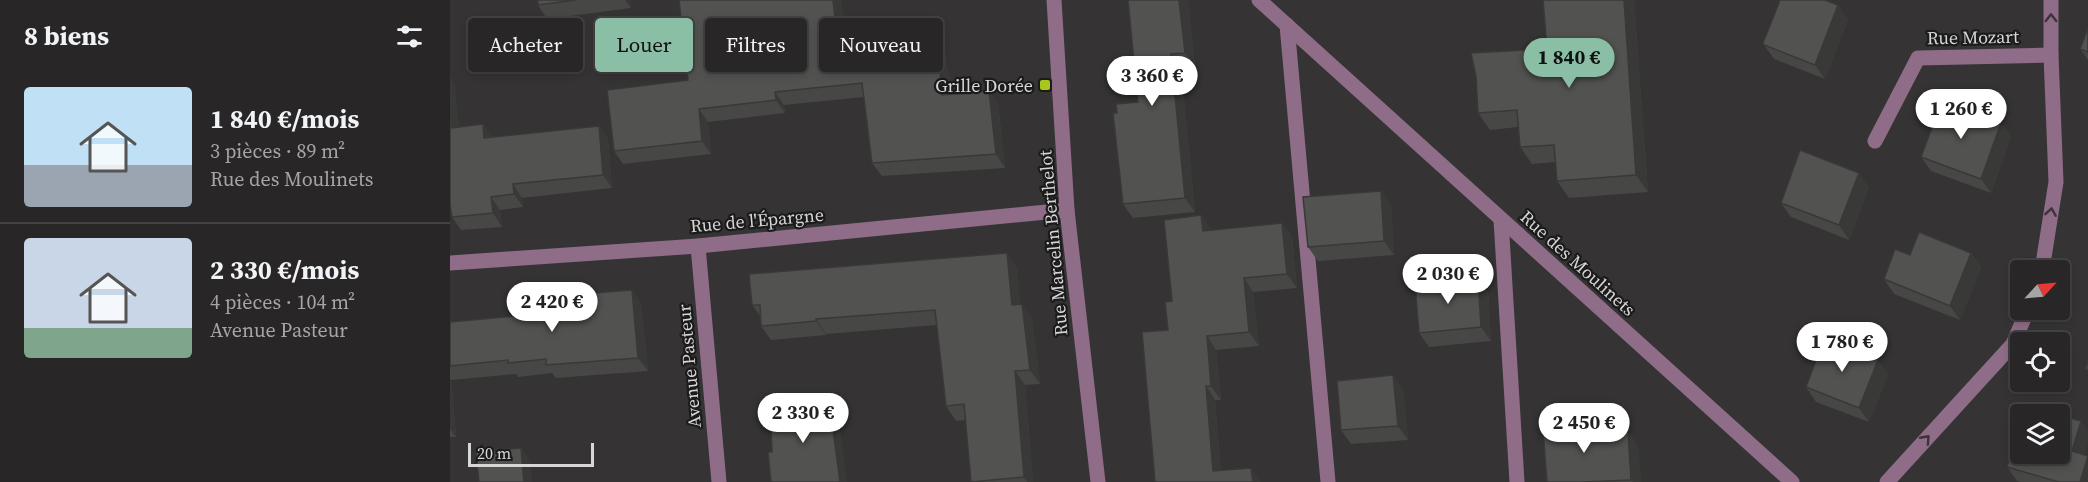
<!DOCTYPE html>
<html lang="fr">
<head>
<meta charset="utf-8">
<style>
	:root { --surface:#282627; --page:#302e2f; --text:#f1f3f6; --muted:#a5a5a7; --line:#444344; --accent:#8abfa5 }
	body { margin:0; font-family:"Source Serif 4",serif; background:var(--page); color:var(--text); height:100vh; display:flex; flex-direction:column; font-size:22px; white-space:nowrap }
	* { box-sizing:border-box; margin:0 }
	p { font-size:20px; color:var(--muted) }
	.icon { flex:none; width:33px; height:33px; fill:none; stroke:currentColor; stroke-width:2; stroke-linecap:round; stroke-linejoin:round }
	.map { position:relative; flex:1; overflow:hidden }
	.details { display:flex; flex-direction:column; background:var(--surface); width:450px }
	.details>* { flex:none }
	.guide { position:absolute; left:18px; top:18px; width:570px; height:54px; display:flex; gap:12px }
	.needle { width:39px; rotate:64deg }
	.tools { position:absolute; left:1560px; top:260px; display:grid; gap:12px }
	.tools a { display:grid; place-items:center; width:60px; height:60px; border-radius:6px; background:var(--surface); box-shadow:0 3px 9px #0003,0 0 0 2px var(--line); font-size:30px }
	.scale { position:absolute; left:18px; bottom:15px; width:126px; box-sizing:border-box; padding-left:6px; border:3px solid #d8d7d8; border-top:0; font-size:16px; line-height:21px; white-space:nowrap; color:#d8d7d8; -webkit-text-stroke:4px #1c1b1c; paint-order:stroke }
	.price { position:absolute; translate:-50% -51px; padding:0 14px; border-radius:21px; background:#fff; color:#222; font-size:20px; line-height:39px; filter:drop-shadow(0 2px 3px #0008) }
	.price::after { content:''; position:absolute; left:50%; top:36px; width:18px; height:14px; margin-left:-9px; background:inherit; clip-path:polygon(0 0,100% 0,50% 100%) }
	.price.active { background:var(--accent); color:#111 }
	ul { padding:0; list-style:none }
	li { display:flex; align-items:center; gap:18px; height:150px; padding:0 24px }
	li+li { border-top:2px solid var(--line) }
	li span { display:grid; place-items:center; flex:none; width:168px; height:120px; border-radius:6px; color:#555 }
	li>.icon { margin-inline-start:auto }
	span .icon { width:72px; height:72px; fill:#fffc; stroke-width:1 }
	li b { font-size:26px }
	h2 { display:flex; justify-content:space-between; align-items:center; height:72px; padding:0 24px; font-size:26px }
	.pill { padding:0 21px; border-radius:6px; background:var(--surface); box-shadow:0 3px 9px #0003,0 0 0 2px var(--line); font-size:21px; line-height:54px }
	.pill.active { background:var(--accent); color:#111 }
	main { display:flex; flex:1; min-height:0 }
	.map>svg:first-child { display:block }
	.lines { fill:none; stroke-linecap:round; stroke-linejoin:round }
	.minor { stroke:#8f6c87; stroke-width:15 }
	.wall { fill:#474745 }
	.shaded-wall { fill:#393a38 }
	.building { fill:#525350; stroke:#393a38; stroke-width:1.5 }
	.oneway { stroke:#3e333c }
	.poi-dot { fill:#a8c71c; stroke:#1c1b1c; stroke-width:2 }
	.labels { text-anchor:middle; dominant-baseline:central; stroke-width:4.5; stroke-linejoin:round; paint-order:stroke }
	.street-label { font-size:18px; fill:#d8d7d8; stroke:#1c1b1c }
	.poi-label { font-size:18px; fill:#d8d7d8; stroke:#1c1b1c; text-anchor:end }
</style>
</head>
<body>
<main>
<section class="details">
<h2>8 biens<svg class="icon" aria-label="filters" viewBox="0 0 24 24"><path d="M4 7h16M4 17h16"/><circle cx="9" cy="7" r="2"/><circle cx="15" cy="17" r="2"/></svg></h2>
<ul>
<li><span style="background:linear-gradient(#bfe0f5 65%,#9aa5b1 0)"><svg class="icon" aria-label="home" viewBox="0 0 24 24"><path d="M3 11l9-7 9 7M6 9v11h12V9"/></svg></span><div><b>1 840 €/mois</b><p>3 pièces · 89 m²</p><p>Rue des Moulinets</p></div></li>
<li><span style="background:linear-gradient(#c9d6e8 75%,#7fa58c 0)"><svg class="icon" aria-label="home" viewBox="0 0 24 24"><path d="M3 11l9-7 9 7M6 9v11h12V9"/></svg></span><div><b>2 330 €/mois</b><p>4 pièces · 104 m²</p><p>Avenue Pasteur</p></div></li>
</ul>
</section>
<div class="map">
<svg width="1638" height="482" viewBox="0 0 1638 482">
	<rect width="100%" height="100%" fill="#353334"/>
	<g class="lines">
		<!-- minor -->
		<g class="minor">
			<polyline points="604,0 617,210 648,482"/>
			<polyline points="809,0 1342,482"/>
			<polyline points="837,25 878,482"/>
			<polyline points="1425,141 1468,58 1601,55"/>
			<polyline points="1051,220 1067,482"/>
			<polyline points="248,246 269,482"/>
			<polyline points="0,263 248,246 617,210"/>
			<polyline points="1592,270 1606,182 1601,55 1601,0"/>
			<polyline points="1437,482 1563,344 1578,309"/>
		</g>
	</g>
	<!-- wall -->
	<g class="wall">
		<polygon points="88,0 180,0 181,8 97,19 88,5"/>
		<polygon points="229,0 391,0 394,27 418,24 427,37 427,45 487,39 496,52 500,94 539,91 548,104 555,168 432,176 422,163 414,97 334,105 335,113 258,122 261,154 173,164 164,151 238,80"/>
		<polygon points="678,0 738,0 745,67 731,68 745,212 683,218 673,204 667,113 688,102"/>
		<polygon points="1093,0 1184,0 1198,192 1119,198 1107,181 1106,162 1082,164 1070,147 1068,127 1040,130 1028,113 1097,49"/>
		<polygon points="1388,5 1398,20 1375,79 1324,59 1314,45"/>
		<polygon points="1638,28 1638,60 1630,49"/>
		<polygon points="4,82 9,127 33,124 42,137 149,126 158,139 162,188 72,198 73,207 50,210 52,227 11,230 2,217"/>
		<polygon points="1551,123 1561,137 1541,193 1481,171 1471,157"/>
		<polygon points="1419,187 1399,240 1341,217 1331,203"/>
		<polygon points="931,191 941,205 944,255 868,261 858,247"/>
		<polygon points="751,215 761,230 832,223 842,237 847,288 803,292 809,346 766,350 771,400 765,400 771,471 705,482 718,330 722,301"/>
		<polygon points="1521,253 1531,267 1510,320 1444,294 1434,279 1460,255"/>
		<polygon points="567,267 570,304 582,318 590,384 575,385 583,482 521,482 516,420 506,421 496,406 487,325 376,334 376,335 321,340 311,326 311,317 302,305"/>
		<polygon points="182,290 191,304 198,371 106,378 102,373 68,377 66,374 1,380 6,437 0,437 0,322 76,315"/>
		<polygon points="1038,292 1041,341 979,347 969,333"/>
		<polygon points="1428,360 1438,375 1419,422 1366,402 1356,387"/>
		<polygon points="953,390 958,440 901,444 891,430"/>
		<polygon points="1137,432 1137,435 1178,432 1188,447 1191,482 1097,482"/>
		<polygon points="1635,455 1638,456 1638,482 1571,482 1567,481 1557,467"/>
	</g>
	<!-- shaded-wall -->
	<g class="shaded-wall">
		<polygon points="175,0 180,0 181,8"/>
		<polygon points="383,0 391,0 395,41 386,27"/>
		<polygon points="729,0 738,0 745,67 735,53"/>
		<polygon points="1174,0 1184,0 1198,192 1186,175"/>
		<polygon points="1388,5 1398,20 1375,79 1365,65"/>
		<polygon points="418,24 427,37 428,59 419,46"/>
		<polygon points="487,39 496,52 502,108 492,95"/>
		<polygon points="721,54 731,68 745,212 735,198"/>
		<polygon points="0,76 4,82 11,141 2,128 0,114"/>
		<polygon points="539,91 548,104 555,168 546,154"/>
		<polygon points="325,92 334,105 335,113 326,100"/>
		<polygon points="249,109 258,122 261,154 252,141"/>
		<polygon points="1551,123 1561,137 1541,193 1531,179"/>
		<polygon points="33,124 42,137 34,138"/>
		<polygon points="149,126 158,139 162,188 153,175"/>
		<polygon points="1409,173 1419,187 1399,240 1389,225"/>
		<polygon points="63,184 72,198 73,207 64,194"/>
		<polygon points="931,191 941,205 944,255 934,241"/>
		<polygon points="41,197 50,210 52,227 43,213"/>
		<polygon points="751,215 761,229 763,245 753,231"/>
		<polygon points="832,223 842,237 847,288 837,274"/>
		<polygon points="557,253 567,267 572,319 562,305"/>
		<polygon points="1521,253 1531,267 1510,320 1500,306"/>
		<polygon points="794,278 803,292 809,346 799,332"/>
		<polygon points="1028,278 1038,292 1041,341 1031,327"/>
		<polygon points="182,290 191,304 198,371 188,358"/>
		<polygon points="572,304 582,318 590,384 580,370"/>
		<polygon points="366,319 376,334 376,335 366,321"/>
		<polygon points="757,336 766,350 771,400 761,386"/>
		<polygon points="1428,360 1438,375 1419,422 1409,408"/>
		<polygon points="565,371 575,385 583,482 577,482 574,477"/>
		<polygon points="943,375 953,390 958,440 948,426"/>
		<polygon points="0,379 1,380 6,437 0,429"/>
		<polygon points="756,386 765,400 772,482 763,471"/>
		<polygon points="373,401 381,412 380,407 389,419 397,482 390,482"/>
		<polygon points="1127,417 1137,432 1138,450 1128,435"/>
		<polygon points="1631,421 1638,431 1638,443 1632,465 1622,451"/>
		<polygon points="1178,432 1188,447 1191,482 1183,482 1181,480"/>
		<polygon points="71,448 81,462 82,482 74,482"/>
		<polygon points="1638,456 1638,482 1630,482"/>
		<polygon points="801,468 811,482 803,482"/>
	</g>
	<!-- building -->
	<g class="building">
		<polygon points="88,0 126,0 88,5"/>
		<polygon points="229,0 383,0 386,27 418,24 419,46 487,39 492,95 539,91 546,154 422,163 412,83 325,92 326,100 249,109 252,141 164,151 157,90 238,80"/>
		<polygon points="678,0 729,0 735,53 721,54 735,198 673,204 663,113 667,113 666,104 688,102"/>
		<polygon points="1093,0 1174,0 1186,175 1107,181 1104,145 1070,147 1067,110 1028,113 1026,76 1021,53 1097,49"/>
		<polygon points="1330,0 1375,0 1388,5 1365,65 1314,45 1313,43"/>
		<polygon points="1638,28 1638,52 1630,49"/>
		<polygon points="1492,101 1551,123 1531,179 1471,157"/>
		<polygon points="0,114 2,128 33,124 34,138 149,126 153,175 63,184 64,194 41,197 43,213 2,217 0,204"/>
		<polygon points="1350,150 1409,173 1389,225 1331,203"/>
		<polygon points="931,191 934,241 858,247 853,197"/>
		<polygon points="751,215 753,231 832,223 837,274 794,278 799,332 757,336 761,386 756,386 763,471 801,468 803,482 705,482 692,332 718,330 715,302 722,301 714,220"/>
		<polygon points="1469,232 1521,253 1500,306 1434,279 1445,249 1460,255"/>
		<polygon points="557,253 562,305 572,304 580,370 565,371 574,477 521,482 514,404 496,406 485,310 366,319 366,321 311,326 310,305 302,305 299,274"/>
		<polygon points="1028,278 1031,327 969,333 965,284"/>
		<polygon points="182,290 188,358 96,365 96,359 58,363 58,360 0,366 0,322 76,315 76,307 132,302 131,294"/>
		<polygon points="1374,339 1428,360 1409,408 1356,387"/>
		<polygon points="1638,360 1638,370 1635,369"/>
		<polygon points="943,375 948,426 891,430 887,381"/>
		<polygon points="373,401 374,407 380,407 390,482 321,482 318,452 322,452 320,404"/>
		<polygon points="1576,405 1606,414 1573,414"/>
		<polygon points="1610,415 1631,421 1622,451 1638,456 1630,482 1609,482 1557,467 1570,423 1570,453 1610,453"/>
		<polygon points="1127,417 1128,435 1178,432 1181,480 1132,482 1097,482 1092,419"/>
		<polygon points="71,448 74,482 29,482 26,452"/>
	</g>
	<!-- one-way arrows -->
	<defs><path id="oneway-chevron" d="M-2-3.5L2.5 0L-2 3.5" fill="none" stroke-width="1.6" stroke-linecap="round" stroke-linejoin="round" transform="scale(1.5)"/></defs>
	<g class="oneway">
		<use href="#oneway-chevron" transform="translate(1601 18) rotate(-90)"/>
		<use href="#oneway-chevron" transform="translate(1601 212) rotate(-81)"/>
		<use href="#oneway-chevron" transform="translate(1476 439) rotate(-48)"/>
	</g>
	<!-- markers -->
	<rect class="poi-dot" x="589" y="79" width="12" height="12" rx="3"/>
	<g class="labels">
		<!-- street labels -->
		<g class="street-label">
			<text transform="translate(1523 37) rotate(-1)">Rue Mozart</text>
			<text transform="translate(307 220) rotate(-5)">Rue de l'Épargne</text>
			<text transform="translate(603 243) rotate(-95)">Rue Marcelin Berthelot</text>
			<text transform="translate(1128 263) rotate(42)">Rue des Moulinets</text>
			<text transform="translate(239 366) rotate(-95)">Avenue Pasteur</text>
		</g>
		<!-- poi labels -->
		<g class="poi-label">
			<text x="583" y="85">Grille Dorée</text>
		</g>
	</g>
</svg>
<div class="tools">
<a><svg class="needle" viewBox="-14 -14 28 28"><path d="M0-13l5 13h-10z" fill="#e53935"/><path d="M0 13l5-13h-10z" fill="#a5a5a7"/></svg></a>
<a><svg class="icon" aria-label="locate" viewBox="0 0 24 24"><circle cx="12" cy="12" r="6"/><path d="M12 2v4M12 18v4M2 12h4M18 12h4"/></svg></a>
<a><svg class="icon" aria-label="layers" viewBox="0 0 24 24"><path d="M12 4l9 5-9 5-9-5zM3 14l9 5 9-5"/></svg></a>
</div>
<div class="scale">20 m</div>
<b class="price active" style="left:1119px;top:89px">1 840 €</b>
<b class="price" style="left:702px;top:107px">3 360 €</b>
<b class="price" style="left:1511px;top:140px">1 260 €</b>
<b class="price" style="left:998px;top:305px">2 030 €</b>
<b class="price" style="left:102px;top:333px">2 420 €</b>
<b class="price" style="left:1392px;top:373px">1 780 €</b>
<b class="price" style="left:353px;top:444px">2 330 €</b>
<b class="price" style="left:1134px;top:454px">2 450 €</b>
<div class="guide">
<a class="pill">Acheter</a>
<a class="pill active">Louer</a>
<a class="pill">Filtres</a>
<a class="pill">Nouveau</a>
</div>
</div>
</main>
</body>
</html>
